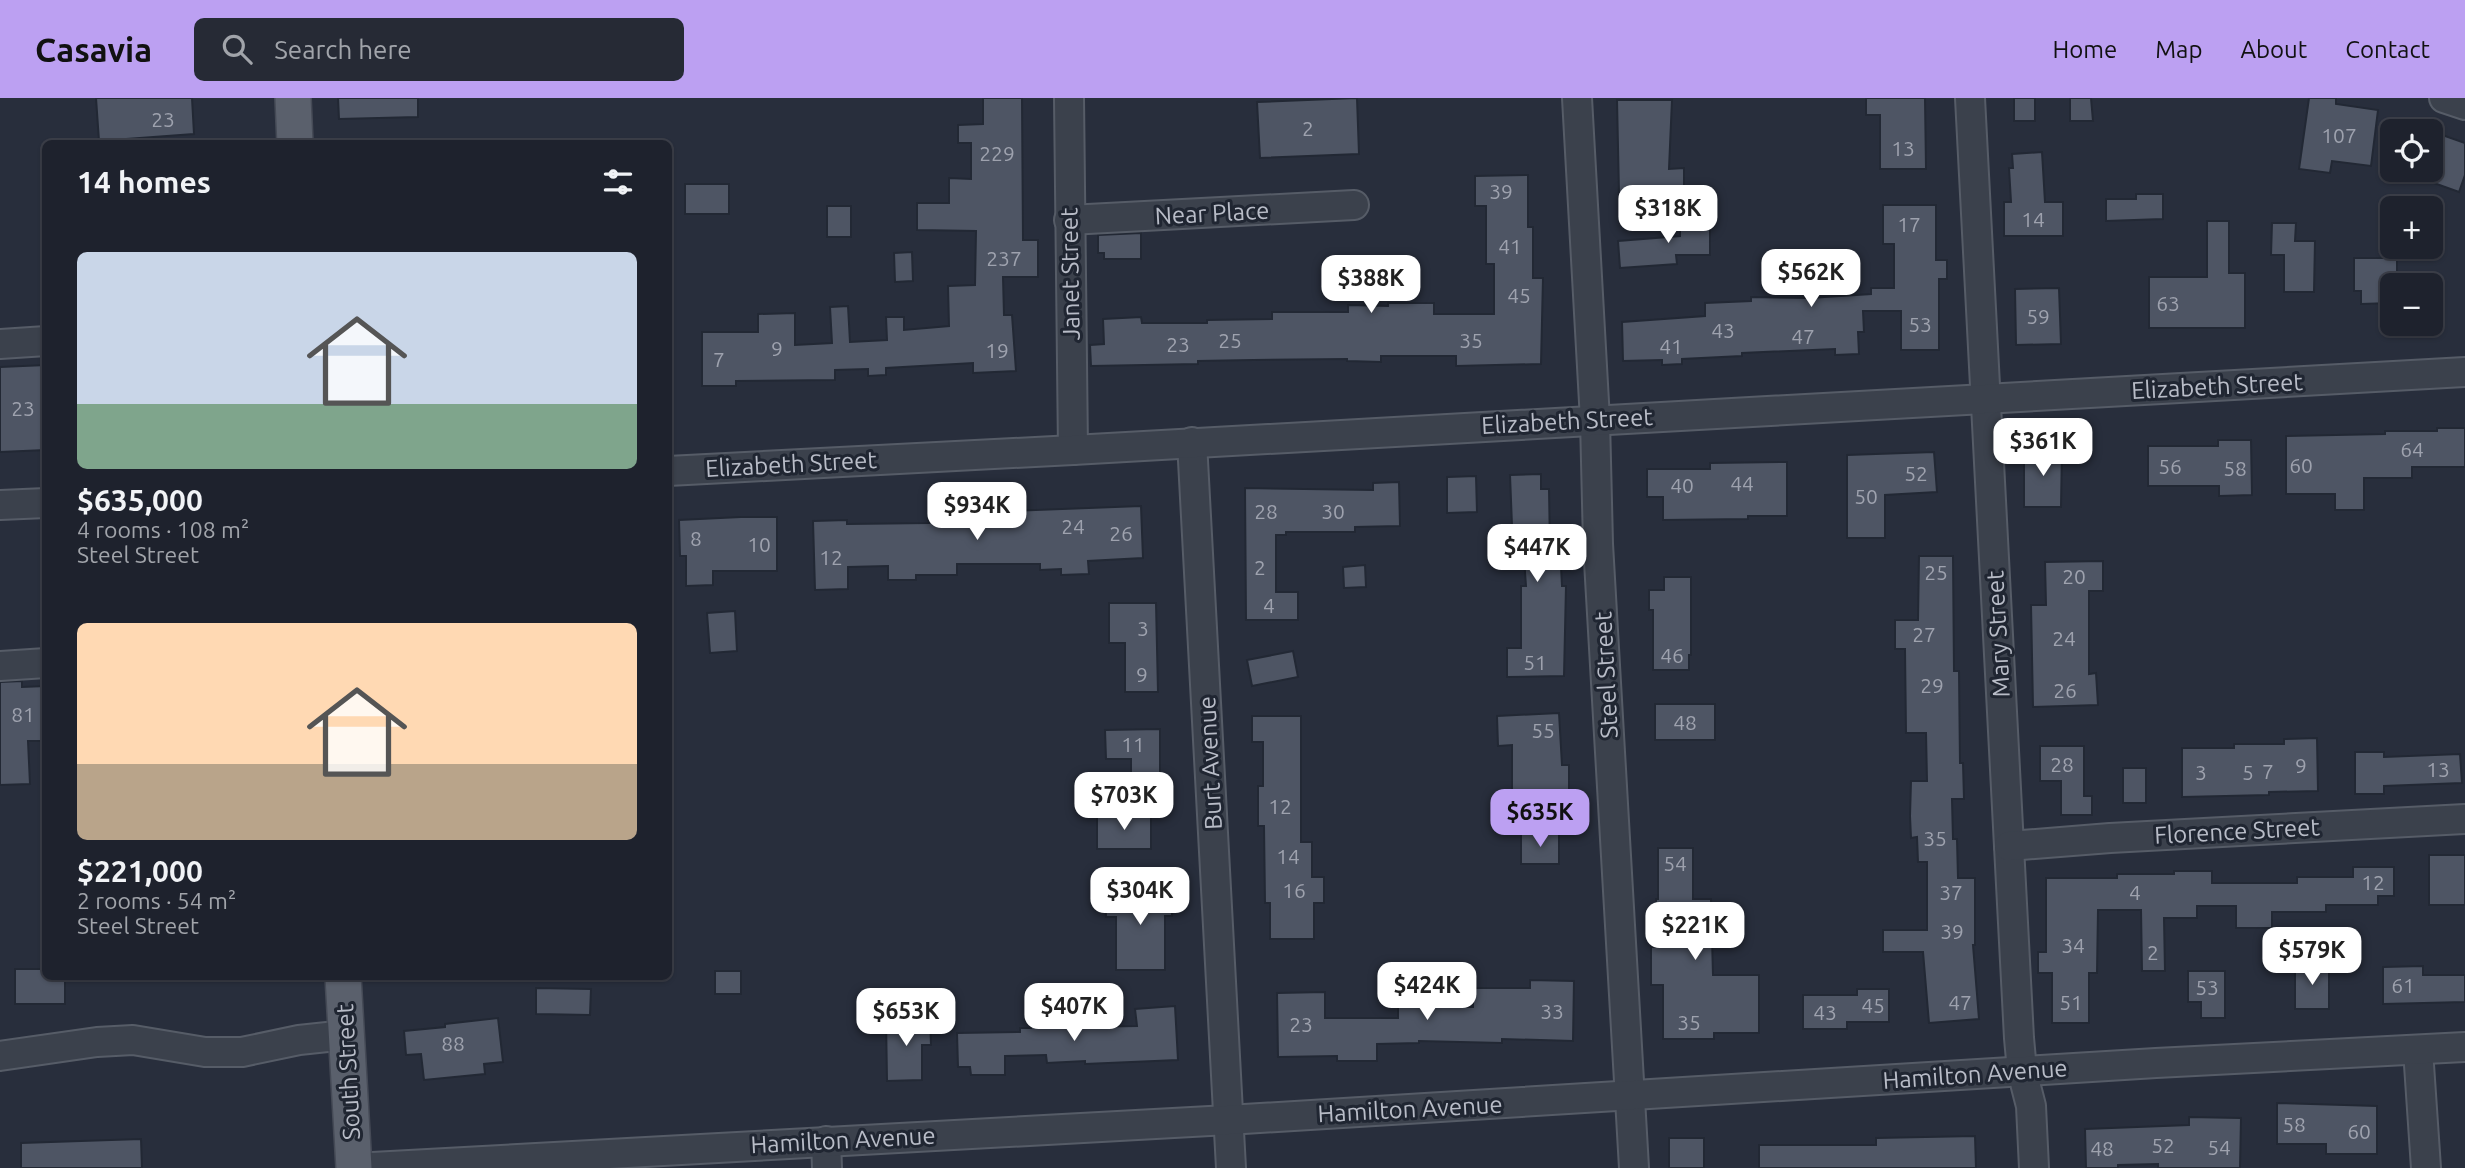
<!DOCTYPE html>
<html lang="en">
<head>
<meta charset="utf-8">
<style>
	:root { --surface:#1e222d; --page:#262a35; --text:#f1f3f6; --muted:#a1a4aa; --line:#3c3f49; --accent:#bca0f2 }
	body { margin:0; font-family:Ubuntu,sans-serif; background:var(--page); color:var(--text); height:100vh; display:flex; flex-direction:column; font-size:26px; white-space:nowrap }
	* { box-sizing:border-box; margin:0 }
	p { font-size:23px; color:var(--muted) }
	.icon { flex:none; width:38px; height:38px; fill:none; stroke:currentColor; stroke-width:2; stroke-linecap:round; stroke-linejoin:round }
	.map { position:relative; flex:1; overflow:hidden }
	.side { position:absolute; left:42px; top:42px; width:630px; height:840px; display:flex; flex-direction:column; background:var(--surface); border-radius:10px; box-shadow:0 2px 5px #0004,0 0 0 2px var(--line) }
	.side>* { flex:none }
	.controls { position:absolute; left:2380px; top:21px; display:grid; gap:14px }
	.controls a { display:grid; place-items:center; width:63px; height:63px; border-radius:10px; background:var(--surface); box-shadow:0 2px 5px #0004,0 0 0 2px var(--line); font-size:35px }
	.price { position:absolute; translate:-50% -60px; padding:0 16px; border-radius:14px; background:#fff; color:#222; font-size:23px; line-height:46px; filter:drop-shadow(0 2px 4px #0008) }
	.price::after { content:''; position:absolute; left:50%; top:42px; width:21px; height:16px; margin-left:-10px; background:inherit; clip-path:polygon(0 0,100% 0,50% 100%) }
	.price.on { background:var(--accent); color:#111 }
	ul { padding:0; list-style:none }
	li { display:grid; align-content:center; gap:14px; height:371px; padding:0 35px }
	li span { display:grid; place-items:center; height:217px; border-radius:10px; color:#555 }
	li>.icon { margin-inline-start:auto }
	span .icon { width:126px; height:126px; fill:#fffc; stroke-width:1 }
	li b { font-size:30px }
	h2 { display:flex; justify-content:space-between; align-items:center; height:84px; padding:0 35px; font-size:30px }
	header { display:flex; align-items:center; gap:42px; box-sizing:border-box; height:98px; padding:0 35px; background:var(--accent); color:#111 }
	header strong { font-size:33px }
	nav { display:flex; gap:38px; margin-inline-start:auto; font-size:24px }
	.search { width:490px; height:63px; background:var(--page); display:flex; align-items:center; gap:18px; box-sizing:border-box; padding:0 24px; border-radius:10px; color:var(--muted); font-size:26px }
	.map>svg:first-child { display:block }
	.building { fill:#4e5564; stroke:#222834; stroke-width:2 }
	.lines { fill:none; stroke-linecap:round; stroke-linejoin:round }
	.minor-casing { stroke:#565c67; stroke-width:32 }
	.major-casing { stroke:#454a56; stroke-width:38 }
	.minor { stroke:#3b414c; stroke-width:28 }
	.major { stroke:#5a606c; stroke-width:35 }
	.labels { text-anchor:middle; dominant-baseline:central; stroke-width:6; stroke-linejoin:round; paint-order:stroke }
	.number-label { font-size:21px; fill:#9ea2ae }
	.street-label { font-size:24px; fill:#b8bcc7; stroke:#202632 }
</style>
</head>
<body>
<header>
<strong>Casavia</strong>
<div class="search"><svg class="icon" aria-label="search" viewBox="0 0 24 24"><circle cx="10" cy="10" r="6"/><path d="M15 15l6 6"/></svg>Search here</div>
<nav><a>Home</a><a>Map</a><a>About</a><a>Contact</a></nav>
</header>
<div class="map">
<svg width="2465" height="1070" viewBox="0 0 2465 1070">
	<rect width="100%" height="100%" fill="#282e3c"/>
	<!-- building -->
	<g class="building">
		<polygon points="96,0 192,0 194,36 99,43"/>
		<polygon points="338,0 418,0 418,19 339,21"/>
		<polygon points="983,0 1022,0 1023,142 1038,142 1038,179 1003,179 1004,217 1012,217 1016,273 973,275 973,265 886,270 886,277 868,278 868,271 835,272 835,282 736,283 736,288 702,288 702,234 758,234 758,216 795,215 795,247 832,245 830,209 848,208 850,244 887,242 886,219 904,219 904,232 949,228 948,188 975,187 976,133 917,132 917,105 949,105 949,80 971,81 971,45 958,45 958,27 983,26"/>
		<polygon points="1357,0 1359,56 1260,60 1257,4"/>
		<polygon points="1866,0 1925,0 1926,71 1880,71 1880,17 1866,17"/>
		<rect x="2014" y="0" width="21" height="23"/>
		<polygon points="2070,0 2091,0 2093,23 2070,23"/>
		<polygon points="2309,0 2336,0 2336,6 2378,12 2371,68 2332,63 2330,75 2299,71"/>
		<polygon points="1617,2 1672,2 1669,71 1684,70 1684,95 1619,96"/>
		<polygon points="2431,33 2465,45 2465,77 2459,94 2431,84"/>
		<polygon points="2042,54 2045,104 2063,104 2063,138 2004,138 2004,104 2011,104 2009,70 2013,70 2012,56"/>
		<polygon points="1528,77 1528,129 1533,129 1533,180 1543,180 1541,266 1456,268 1456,258 1381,258 1381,264 1347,263 1347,261 1253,262 1198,263 1198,266 1091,268 1090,247 1104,246 1103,221 1141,219 1142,225 1207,225 1207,222 1272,221 1272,214 1348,214 1348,207 1388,208 1388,205 1434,205 1434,216 1494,216 1494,166 1486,166 1486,108 1475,108 1475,78"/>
		<rect x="685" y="86" width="44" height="30"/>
		<polygon points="2136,96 2163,96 2163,121 2106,123 2106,101 2136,101"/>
		<polygon points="1883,107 1936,107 1936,162 1947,162 1947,181 1939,181 1939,252 1901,252 1901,213 1863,213 1864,234 1858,234 1859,256 1835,257 1835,251 1742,255 1742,258 1682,261 1682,266 1662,267 1662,262 1623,263 1622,224 1705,218 1705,205 1751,203 1751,199 1809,200 1871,196 1871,190 1894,190 1894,146 1883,146"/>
		<rect x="827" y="108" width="24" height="31"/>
		<polygon points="1680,118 1710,118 1710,157 1676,157 1677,166 1620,170 1618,143 1680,138"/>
		<polygon points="2207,123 2229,123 2229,175 2245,175 2245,230 2149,230 2149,179 2207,179"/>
		<polygon points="2272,125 2296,125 2295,143 2315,143 2314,194 2284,194 2284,157 2271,157"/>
		<polygon points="1141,135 1141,161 1104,161 1104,155 1098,155 1098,137"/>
		<polygon points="912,154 913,183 895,184 894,155"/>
		<polygon points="2354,160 2397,160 2397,187 2392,187 2392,205 2361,206 2361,193 2354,193"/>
		<polygon points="2059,190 2061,246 2016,247 2015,191"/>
		<polygon points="46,267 46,352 0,354 0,269"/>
		<polygon points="2437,330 2465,330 2465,369 2412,369 2412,380 2364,380 2364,412 2335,412 2335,396 2286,396 2286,338 2385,336 2385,333 2437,333"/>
		<polygon points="2218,342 2251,342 2252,397 2219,398 2219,388 2148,388 2148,348 2218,348"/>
		<polygon points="2024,351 2062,351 2061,409 2024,409"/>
		<polygon points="1934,354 1937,394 1885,397 1885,440 1847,440 1847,357"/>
		<polygon points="1787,364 1787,418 1748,418 1748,421 1663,422 1663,399 1647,399 1647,371 1710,371 1710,365"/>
		<polygon points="1541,376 1541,391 1549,391 1550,449 1560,448 1562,488 1566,488 1564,578 1507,579 1507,550 1521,550 1521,488 1526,488 1523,446 1505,446 1504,428 1512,428 1510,377"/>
		<polygon points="1476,378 1477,414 1447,415 1447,379"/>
		<polygon points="1399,384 1400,428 1355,429 1355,434 1286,434 1286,437 1276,437 1276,494 1298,494 1298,522 1246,522 1245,390 1373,392 1373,385"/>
		<polygon points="1141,408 1143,460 1088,463 1089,476 1061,477 1061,471 1040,472 1040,466 957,466 957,477 916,477 916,482 888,482 888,468 848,469 848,491 815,492 813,423 847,422 847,426 929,425 928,410 1010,409 1010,413"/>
		<polygon points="741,419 777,419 777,473 713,473 713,487 686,488 686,458 680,458 679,422"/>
		<polygon points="1919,458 1953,458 1954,573 1959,573 1960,665 1963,665 1964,701 1952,701 1953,741 1957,741 1958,780 1975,780 1975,847 1973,847 1979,921 1929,925 1923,854 1883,854 1883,832 1927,832 1927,764 1918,764 1917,739 1911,740 1910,718 1911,683 1927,683 1926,635 1906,635 1905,551 1895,551 1895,522 1918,522"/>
		<polygon points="2103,463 2103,493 2089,493 2089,576 2096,575 2098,607 2033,609 2031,507 2046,507 2045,464"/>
		<polygon points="1365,467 1366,489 1344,490 1343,469"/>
		<polygon points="1664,479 1691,479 1691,557 1689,557 1689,572 1653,572 1653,512 1649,512 1649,492 1664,492"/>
		<polygon points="1109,505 1156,505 1158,594 1125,594 1125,545 1109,545"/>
		<polygon points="735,513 737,553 710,555 707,515"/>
		<polygon points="1293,553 1298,579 1252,588 1247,562"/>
		<polygon points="22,583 22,589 46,588 46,643 28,643 30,686 0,687 0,584"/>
		<rect x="1655" y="606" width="60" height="36"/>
		<polygon points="1559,615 1562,667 1569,667 1569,692 1512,692 1512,647 1498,648 1497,618"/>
		<polygon points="1252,618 1301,618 1301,744 1312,744 1312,779 1324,779 1324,805 1314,805 1314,841 1270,841 1270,805 1265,805 1264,728 1258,728 1258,688 1263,688 1263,644 1252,644"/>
		<polygon points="1160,631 1160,680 1131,680 1131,661 1106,661 1105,632"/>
		<polygon points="2317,640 2318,693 2269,694 2269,697 2182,699 2182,650 2234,650 2234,646 2284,646 2284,641"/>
		<polygon points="2040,648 2084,648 2084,698 2092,698 2092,717 2061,717 2061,683 2040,683"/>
		<polygon points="2355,654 2384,654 2384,659 2460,656 2462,685 2384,688 2384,696 2355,696"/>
		<rect x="2123" y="670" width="23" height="35"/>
		<rect x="1097" y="717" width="54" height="34"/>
		<rect x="1521" y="736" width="38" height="30"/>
		<polygon points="1658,750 1693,750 1693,801 1711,801 1713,877 1759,877 1759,935 1714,935 1714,941 1663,941 1663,887 1651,887 1651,849 1656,849 1656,801 1658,801"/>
		<rect x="2429" y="757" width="36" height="50"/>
		<polygon points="2353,769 2394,769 2394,798 2378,798 2378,807 2326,807 2326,814 2272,814 2272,830 2236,830 2236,808 2197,808 2197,820 2164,820 2165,873 2142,873 2141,812 2098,812 2097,875 2089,875 2089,925 2052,925 2052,875 2038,875 2038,854 2046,854 2046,780 2117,780 2117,776 2174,776 2174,773 2212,773 2212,785 2297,785 2297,779 2353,779"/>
		<polygon points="1171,790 1172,818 1165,818 1165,872 1116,872 1116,819 1106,819 1105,792"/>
		<rect x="2295" y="867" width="34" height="44"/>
		<polygon points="2423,868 2423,877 2465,877 2465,904 2383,906 2383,869"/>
		<polygon points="15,871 46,871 46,878 65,878 65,906 15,906"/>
		<rect x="715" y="873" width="26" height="23"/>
		<polygon points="2188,873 2225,873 2225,920 2201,920 2201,904 2188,904"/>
		<polygon points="1530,882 1574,883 1573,943 1502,941 1502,945 1419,943 1419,945 1377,946 1377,963 1337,963 1337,958 1278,959 1277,895 1325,894 1325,920 1398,920 1398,905 1418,904 1418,909 1473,909 1473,890 1530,890"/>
		<polygon points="536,890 591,891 590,917 536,916"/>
		<polygon points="1857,891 1889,891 1889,924 1847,924 1847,931 1803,931 1803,897 1857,897"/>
		<polygon points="1175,908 1178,962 1085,966 1085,963 1047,965 1046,957 1005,958 1005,977 971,977 970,969 958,969 957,935 1020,934 1020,930 1031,930 1030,920 1075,919 1076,929 1137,928 1135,911"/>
		<polygon points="498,920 503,964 484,966 485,976 424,982 421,956 406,957 404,933 445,929 445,926"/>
		<polygon points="930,920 931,947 922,947 922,982 887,983 886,921"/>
		<polygon points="2277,1005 2377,1008 2377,1056 2326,1056 2326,1046 2277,1046"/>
		<polygon points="2189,1019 2241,1020 2240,1070 2158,1070 2158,1066 2118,1067 2118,1070 2086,1070 2085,1031 2189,1027"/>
		<polygon points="1975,1038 1976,1070 1759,1070 1759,1047 1876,1047 1876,1040"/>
		<rect x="1669" y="1040" width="35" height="30"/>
		<polygon points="141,1041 142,1070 21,1070 21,1045"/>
	</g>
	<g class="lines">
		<defs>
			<g id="minor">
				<polyline points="1069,0 1073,352"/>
				<polyline points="1577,0 1595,322 1598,446 1634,1070"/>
				<polyline points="1970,0 2019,940 2022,973 2031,1008 2034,1070"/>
				<polyline points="2444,0 2465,7"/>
				<polyline points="1069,122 1354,107"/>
				<polyline points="0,246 46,243"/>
				<polyline points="1192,344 1231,1070"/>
				<polyline points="668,373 1073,352 2465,274"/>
				<polyline points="0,407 46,405"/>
				<polyline points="0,568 46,565"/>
				<polyline points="2009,748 2110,740 2465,721"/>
				<polyline points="2418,952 2426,1070"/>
				<polyline points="0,958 97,944 133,942 205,954 242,954 299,942 346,937"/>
				<polyline points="826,1043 827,1070"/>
				<polyline points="354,1070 1228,1022 2156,965 2465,949"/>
			</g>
			<g id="major">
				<polyline points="293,0 295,46"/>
				<polyline points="343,878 354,1070"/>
			</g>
		</defs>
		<!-- minor casing -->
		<use href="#minor" class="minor-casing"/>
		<!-- major casing -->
		<use href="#major" class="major-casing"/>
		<!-- minor -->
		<use href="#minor" class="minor"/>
		<!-- major -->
		<use href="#major" class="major"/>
	</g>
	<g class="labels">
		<!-- number labels -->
		<g class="number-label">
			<text x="163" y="21">23</text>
			<text x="1308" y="30">2</text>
			<text x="2339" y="37">107</text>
			<text x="1903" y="50">13</text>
			<text x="997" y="55">229</text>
			<text x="1501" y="93">39</text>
			<text x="2033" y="121">14</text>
			<text x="1909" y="126">17</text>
			<text x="1510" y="148">41</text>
			<text x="1004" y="160">237</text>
			<text x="1519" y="197">45</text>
			<text x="2168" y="205">63</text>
			<text x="2038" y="218">59</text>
			<text x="1920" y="226">53</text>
			<text x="1723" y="232">43</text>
			<text x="1803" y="238">47</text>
			<text x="1230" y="242">25</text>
			<text x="1471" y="242">35</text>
			<text x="1178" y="246">23</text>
			<text x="1671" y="248">41</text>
			<text x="777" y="250">9</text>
			<text x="997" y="252">19</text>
			<text x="719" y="261">7</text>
			<text x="23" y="310">23</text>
			<text x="2412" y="351">64</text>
			<text x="2301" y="367">60</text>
			<text x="2170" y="368">56</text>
			<text x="2235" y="370">58</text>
			<text x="1916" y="375">52</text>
			<text x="1742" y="385">44</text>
			<text x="1682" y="387">40</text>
			<text x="1866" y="398">50</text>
			<text x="1266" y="413">28</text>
			<text x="1333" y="413">30</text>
			<text x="1073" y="428">24</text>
			<text x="1121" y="435">26</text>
			<text x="696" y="440">8</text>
			<text x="759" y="446">10</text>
			<text x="831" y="459">12</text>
			<text x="1260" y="469">2</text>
			<text x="1936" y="474">25</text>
			<text x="2074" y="478">20</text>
			<text x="1269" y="507">4</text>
			<text x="1143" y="530">3</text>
			<text x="1924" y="536">27</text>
			<text x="2064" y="540">24</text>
			<text x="1672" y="557">46</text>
			<text x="1535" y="564">51</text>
			<text x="1142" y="576">9</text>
			<text x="1932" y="587">29</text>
			<text x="2065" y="592">26</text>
			<text x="23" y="616">81</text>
			<text x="1685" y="624">48</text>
			<text x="1543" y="632">55</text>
			<text x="1133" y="646">11</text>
			<text x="2062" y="666">28</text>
			<text x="2301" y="667">9</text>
			<text x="2438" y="671">13</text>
			<text x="2268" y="673">7</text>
			<text x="2201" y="674">3</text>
			<text x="2248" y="674">5</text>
			<text x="1280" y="708">12</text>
			<text x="1935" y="740">35</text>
			<text x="1288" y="758">14</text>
			<text x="1675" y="765">54</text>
			<text x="2373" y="784">12</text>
			<text x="1294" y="792">16</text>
			<text x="1951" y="794">37</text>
			<text x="2135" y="794">4</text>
			<text x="1952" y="833">39</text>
			<text x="2073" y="847">34</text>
			<text x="2153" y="854">2</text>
			<text x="2403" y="887">61</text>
			<text x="2207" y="889">53</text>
			<text x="1960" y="904">47</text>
			<text x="2071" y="904">51</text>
			<text x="1873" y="907">45</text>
			<text x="1552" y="913">33</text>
			<text x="1825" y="914">43</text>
			<text x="1689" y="924">35</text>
			<text x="1301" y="926">23</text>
			<text x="453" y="945">88</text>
			<text x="2294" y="1026">58</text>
			<text x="2359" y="1033">60</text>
			<text x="2163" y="1047">52</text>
			<text x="2219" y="1049">54</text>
			<text x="2102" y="1050">48</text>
		</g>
		<!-- street labels -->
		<g class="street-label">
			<text transform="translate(1212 115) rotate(-3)">Near Place</text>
			<text transform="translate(1070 176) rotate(-91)">Janet Street</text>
			<text transform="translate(2217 288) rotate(-3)">Elizabeth Street</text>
			<text transform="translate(1567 323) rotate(-3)">Elizabeth Street</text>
			<text transform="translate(791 366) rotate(-3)">Elizabeth Street</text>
			<text transform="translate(1998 536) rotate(-93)">Mary Street</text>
			<text transform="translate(1606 577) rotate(-93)">Steel Street</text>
			<text transform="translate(1210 665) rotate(-93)">Burt Avenue</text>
			<text transform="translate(2237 733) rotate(-3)">Florence Street</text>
			<text transform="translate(348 974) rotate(-93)">South Street</text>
			<text transform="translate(1975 976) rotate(-4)">Hamilton Avenue</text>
			<text transform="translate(1410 1011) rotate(-3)">Hamilton Avenue</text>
			<text transform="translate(843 1042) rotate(-3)">Hamilton Avenue</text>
		</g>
	</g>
</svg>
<div class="controls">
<a><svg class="icon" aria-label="locate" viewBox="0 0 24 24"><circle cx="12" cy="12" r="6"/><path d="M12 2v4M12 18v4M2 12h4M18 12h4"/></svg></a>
<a>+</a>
<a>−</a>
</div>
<b class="price" style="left:1668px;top:147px">$318K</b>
<b class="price" style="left:1811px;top:211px">$562K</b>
<b class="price" style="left:1371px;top:217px">$388K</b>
<b class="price" style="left:2043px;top:380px">$361K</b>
<b class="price" style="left:977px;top:444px">$934K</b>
<b class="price" style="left:1537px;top:486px">$447K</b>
<b class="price" style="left:1124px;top:734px">$703K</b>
<b class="price on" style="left:1540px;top:751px">$635K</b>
<b class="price" style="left:1140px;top:829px">$304K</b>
<b class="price" style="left:1695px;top:864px">$221K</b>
<b class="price" style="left:2312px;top:889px">$579K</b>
<b class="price" style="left:1427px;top:924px">$424K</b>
<b class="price" style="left:1074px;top:945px">$407K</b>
<b class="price" style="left:906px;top:950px">$653K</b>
<section class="side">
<h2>14 homes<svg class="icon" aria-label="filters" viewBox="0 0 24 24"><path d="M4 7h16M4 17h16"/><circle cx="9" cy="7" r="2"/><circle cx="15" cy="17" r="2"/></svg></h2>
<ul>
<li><span style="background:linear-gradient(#c9d6e8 70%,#7fa58c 0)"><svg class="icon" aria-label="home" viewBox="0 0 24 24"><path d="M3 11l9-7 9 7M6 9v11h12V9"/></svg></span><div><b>$635,000</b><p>4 rooms · 108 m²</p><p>Steel Street</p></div></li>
<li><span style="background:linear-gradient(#ffd9b3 65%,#b9a48a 0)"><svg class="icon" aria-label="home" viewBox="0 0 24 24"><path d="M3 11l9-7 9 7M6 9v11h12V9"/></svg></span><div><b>$221,000</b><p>2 rooms · 54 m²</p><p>Steel Street</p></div></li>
</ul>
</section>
</div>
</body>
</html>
